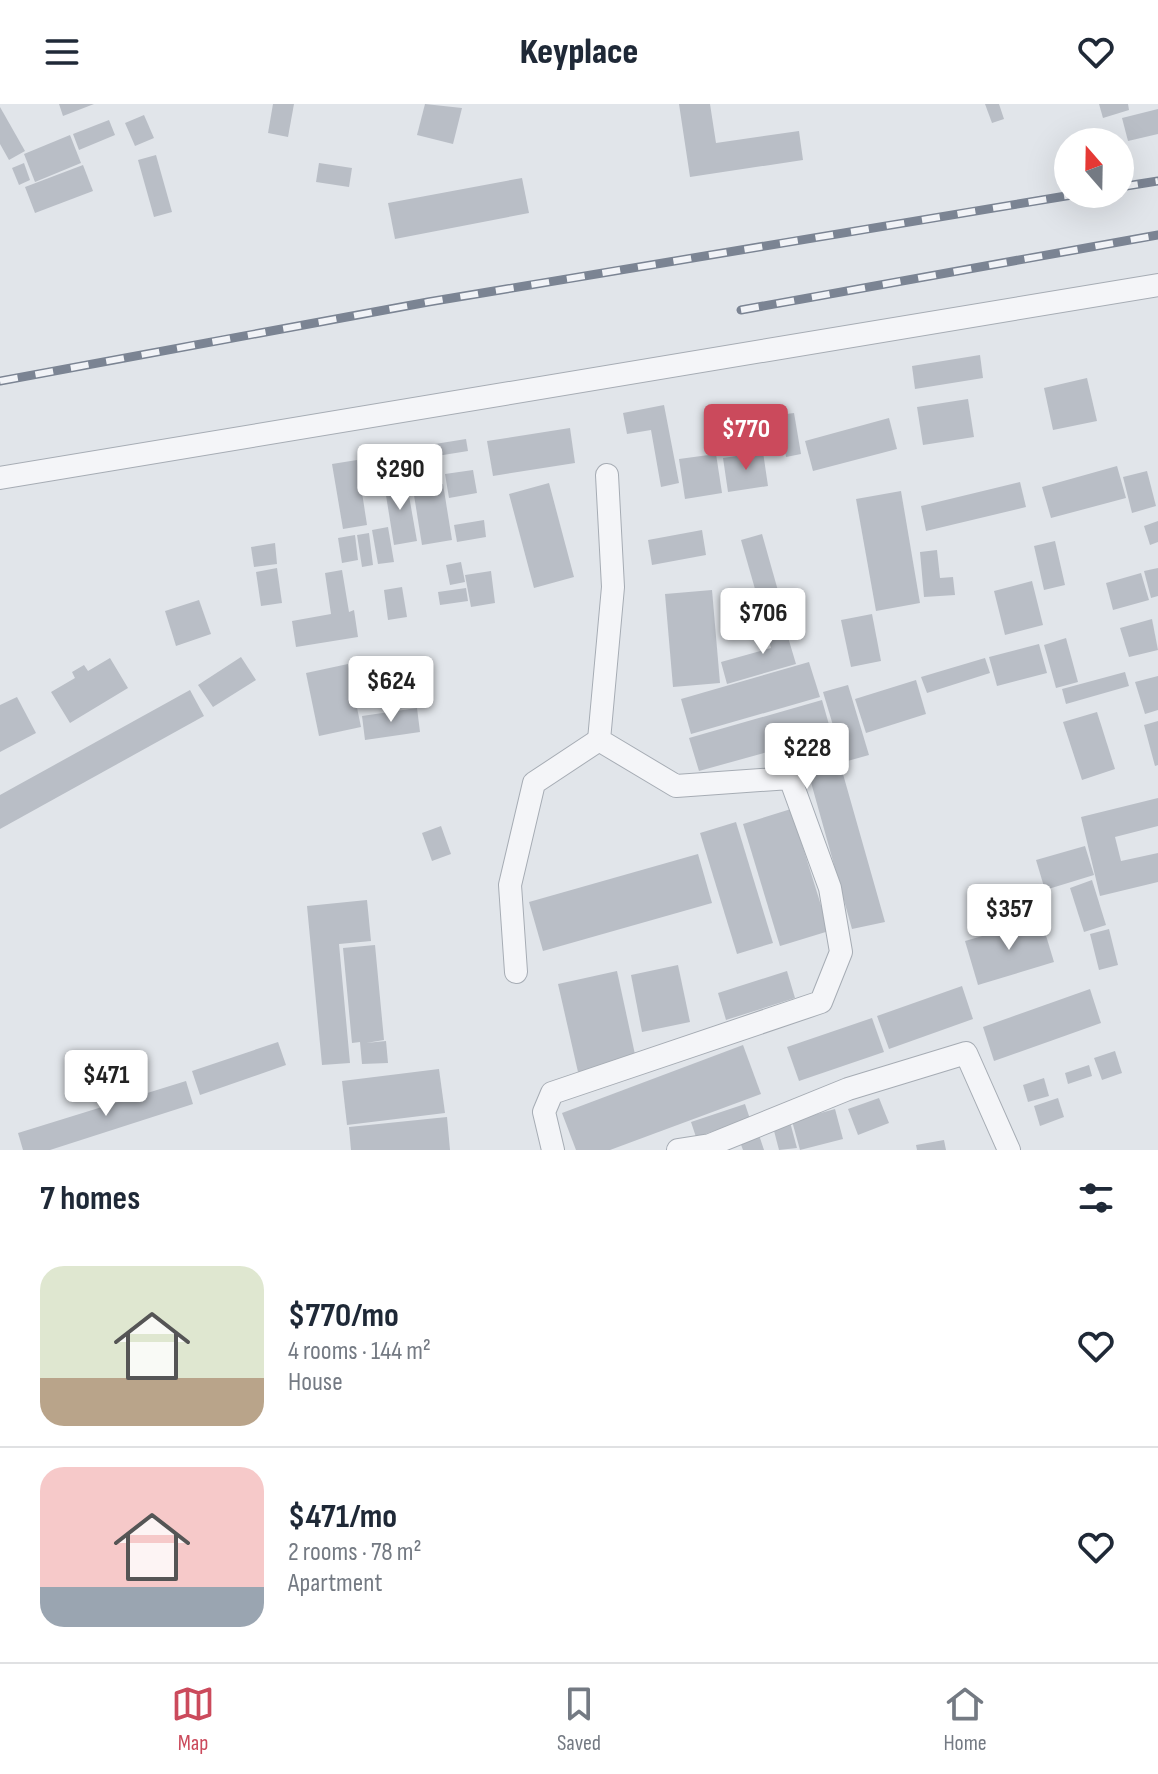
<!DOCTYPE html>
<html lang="en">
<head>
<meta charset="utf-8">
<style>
	:root { --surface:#fff; --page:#f2f2f3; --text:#1f2937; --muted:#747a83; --line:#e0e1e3; --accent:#cb4a5c }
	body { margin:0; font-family:"Sofia Sans Condensed",sans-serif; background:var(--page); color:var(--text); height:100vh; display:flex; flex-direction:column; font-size:30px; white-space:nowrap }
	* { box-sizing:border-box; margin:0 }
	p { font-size:26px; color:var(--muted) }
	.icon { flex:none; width:44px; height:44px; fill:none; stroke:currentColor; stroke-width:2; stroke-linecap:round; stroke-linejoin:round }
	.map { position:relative; height:1046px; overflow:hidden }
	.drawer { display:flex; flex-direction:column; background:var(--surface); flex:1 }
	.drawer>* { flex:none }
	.needle { width:52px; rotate:340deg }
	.fabs { position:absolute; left:1054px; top:24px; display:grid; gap:16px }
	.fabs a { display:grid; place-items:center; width:80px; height:80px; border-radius:50%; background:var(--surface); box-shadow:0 8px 32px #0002; font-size:40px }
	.price { position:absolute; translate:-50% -68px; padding:0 18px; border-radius:8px; background:#fff; color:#222; font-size:26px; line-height:52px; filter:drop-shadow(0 2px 4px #0008) }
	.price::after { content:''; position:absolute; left:50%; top:48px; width:24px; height:18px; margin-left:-12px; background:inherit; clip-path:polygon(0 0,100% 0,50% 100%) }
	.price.current { background:var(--accent); color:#fff }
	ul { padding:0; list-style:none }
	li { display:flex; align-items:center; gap:24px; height:200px; padding:0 40px }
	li+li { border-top:2px solid var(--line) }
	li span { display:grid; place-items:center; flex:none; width:224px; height:160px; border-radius:24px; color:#555 }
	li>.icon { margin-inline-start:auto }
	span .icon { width:96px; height:96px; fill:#fffc; stroke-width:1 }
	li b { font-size:34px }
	h2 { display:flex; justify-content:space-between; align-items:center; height:96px; padding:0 40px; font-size:34px }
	header { display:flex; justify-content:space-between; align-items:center; height:104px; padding:0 40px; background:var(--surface); font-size:36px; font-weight:800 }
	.dock { display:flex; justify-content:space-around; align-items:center; height:112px; border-top:2px solid var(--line); background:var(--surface); font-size:22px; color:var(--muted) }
	.dock a { display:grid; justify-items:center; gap:4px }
	.dock .current { color:var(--accent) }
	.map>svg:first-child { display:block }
	.building { fill:#b9bec6 }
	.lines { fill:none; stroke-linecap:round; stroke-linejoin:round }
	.minor-casing { stroke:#a6acb4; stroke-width:24 }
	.minor { stroke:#f4f5f8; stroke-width:22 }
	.rail-casing { stroke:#7b8493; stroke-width:9 }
	.rail { stroke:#f1f3f7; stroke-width:6; stroke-dasharray:18; stroke-linecap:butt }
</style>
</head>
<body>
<header><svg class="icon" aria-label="menu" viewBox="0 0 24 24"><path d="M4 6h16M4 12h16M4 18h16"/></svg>Keyplace<svg class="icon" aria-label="heart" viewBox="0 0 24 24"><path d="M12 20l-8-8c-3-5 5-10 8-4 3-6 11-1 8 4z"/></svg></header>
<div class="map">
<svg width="1158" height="1046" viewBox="0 0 1158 1046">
	<rect width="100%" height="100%" fill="#e1e5ea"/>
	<!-- building -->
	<g class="building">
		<polygon points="59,0 94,0 63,12"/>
		<polygon points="273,0 294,0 288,33 268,29"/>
		<polygon points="425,0 462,4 453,40 417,31"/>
		<polygon points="679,0 710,0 716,39 799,27 803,56 690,73"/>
		<polygon points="985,0 999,0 1004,15 992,19"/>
		<polygon points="1099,0 1128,0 1129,6 1103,14"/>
		<polygon points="0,3 25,47 9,56 0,40"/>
		<polygon points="1158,5 1158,30 1128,37 1122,14"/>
		<polygon points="144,11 154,34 135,42 125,19"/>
		<polygon points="109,16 115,31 79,46 73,30"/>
		<polygon points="70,31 81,59 35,78 24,50"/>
		<polygon points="156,51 172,108 154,113 138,56"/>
		<polygon points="24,59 30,76 19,81 12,64"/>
		<polygon points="319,59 352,64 349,83 316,78"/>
		<polygon points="83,61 93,87 35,109 25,83"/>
		<polygon points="522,74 529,109 395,135 388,99"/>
		<polygon points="980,251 983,274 915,285 912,262"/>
		<polygon points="1087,274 1097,317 1053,326 1044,284"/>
		<polygon points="968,295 974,333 923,341 917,303"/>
		<polygon points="664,301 679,379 661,383 651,326 627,330 623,309"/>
		<polygon points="794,309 801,350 786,353 779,311"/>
		<polygon points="889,314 897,345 813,367 805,337"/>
		<polygon points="570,324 575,359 493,372 487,337"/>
		<polygon points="466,335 468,347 437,352 435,340"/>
		<polygon points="413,345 417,371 402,373 398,347"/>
		<polygon points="763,348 768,382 728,388 723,354"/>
		<polygon points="716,350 722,389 685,395 679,355"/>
		<polygon points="357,356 367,421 343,425 332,360"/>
		<polygon points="374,356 376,372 362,374 359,358"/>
		<polygon points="1117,362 1126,394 1051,414 1042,383"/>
		<polygon points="473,366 477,389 449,394 445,370"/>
		<polygon points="1147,367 1156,402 1132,409 1123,373"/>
		<polygon points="406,375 417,437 394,441 384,379"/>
		<polygon points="1020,378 1026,403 926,427 921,402"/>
		<polygon points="549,379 574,473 534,484 509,390"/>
		<polygon points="443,380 452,436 422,441 413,385"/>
		<polygon points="901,387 920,499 876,507 856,395"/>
		<polygon points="484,416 486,433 457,438 454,421"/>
		<polygon points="1158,417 1158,438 1150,441 1144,422"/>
		<polygon points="388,423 394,458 378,460 372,426"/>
		<polygon points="702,426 706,451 652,461 648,436"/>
		<polygon points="369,429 373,461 362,463 357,431"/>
		<polygon points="762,430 784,508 763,513 741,436"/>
		<polygon points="355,431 358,456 342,459 338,434"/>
		<polygon points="1055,437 1065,481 1044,486 1034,442"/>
		<polygon points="275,439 277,460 254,463 251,443"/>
		<polygon points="937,446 940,474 953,473 955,491 924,493 920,448"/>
		<polygon points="461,458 465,478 450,481 446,461"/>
		<polygon points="277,464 282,499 261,502 256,468"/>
		<polygon points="1158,464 1158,492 1151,494 1144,467"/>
		<polygon points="342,466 349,508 354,506 358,533 296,543 292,517 331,510 325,469"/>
		<polygon points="491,467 495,499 471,503 465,471"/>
		<polygon points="1141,469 1149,496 1113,506 1106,479"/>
		<polygon points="1032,477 1043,521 1005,531 994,487"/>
		<polygon points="402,483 407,513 388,516 384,486"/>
		<polygon points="466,484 468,497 440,501 438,488"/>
		<polygon points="712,486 720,579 673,583 665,490"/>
		<polygon points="199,496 211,530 176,542 165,507"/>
		<polygon points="872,510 881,557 851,563 841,516"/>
		<polygon points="782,513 796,560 727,580 721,558 771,544 764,518"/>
		<polygon points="1152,515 1158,546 1129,553 1120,524"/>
		<polygon points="1066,534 1078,578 1056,584 1044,541"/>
		<polygon points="1039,540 1047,569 997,582 989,553"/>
		<polygon points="241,553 256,576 213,603 198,581"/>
		<polygon points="110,554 128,584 70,619 51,588 75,574 72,568 84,561 88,567"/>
		<polygon points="985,554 990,569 927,589 921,573"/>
		<polygon points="809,558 820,593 691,630 681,595"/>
		<polygon points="348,560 361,623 319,632 306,569"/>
		<polygon points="1125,568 1129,582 1066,600 1062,585"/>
		<polygon points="1158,572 1158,606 1145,610 1135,578"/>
		<polygon points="916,576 926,610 866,629 855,595"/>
		<polygon points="848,581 869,651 844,658 823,588"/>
		<polygon points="190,586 204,612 0,725 0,691"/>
		<polygon points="17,593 36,629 0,648 0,601"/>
		<polygon points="822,596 885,818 852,825 800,639 699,667 689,634"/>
		<polygon points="417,604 420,628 365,636 362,612"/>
		<polygon points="1097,608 1115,665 1082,676 1063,618"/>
		<polygon points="1158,617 1158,661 1155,662 1144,621"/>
		<polygon points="1158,694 1158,722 1115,733 1121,757 1158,749 1158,778 1100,792 1081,713"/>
		<polygon points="791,705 829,827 780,842 743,720"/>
		<polygon points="736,718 773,839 737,850 700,729"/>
		<polygon points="441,722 451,750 432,757 422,729"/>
		<polygon points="1085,742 1094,771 1045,786 1036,756"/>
		<polygon points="698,750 712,799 543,847 529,798"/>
		<polygon points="1092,776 1106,821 1084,828 1070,784"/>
		<polygon points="367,796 371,837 339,840 350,959 322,961 307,802"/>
		<polygon points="1041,815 1054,858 978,881 965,837"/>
		<polygon points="1109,825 1118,861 1099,866 1090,830"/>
		<polygon points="375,841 384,936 366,939 386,937 388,959 362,960 360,938 352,939 343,844"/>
		<polygon points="678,861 690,918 642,928 631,871"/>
		<polygon points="617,867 636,955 578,968 558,880"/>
		<polygon points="787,867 795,894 726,916 718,889"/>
		<polygon points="962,882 973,915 889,945 877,912"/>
		<polygon points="1090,885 1101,919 994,957 983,923"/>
		<polygon points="872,914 884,948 799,977 787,943"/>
		<polygon points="278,938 286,961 200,991 192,967"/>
		<polygon points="743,941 761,990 610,1046 576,1046 562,1009"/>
		<polygon points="1115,947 1122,969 1102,976 1094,954"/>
		<polygon points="1089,961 1092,972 1068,980 1065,969"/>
		<polygon points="439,965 445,1009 347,1021 342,977"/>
		<polygon points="1044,974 1049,992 1028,998 1023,981"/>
		<polygon points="186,977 193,1000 50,1046 23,1046 18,1029"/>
		<polygon points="879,994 889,1019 858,1031 848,1005"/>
		<polygon points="1058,994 1064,1013 1040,1022 1034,1002"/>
		<polygon points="745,1000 750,1015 696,1033 691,1018"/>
		<polygon points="835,1005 843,1035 800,1046 792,1017"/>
		<polygon points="447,1013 450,1046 351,1046 349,1023"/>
		<polygon points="790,1018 797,1044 779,1046 773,1023"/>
		<polygon points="759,1031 764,1046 743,1046 740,1038"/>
		<polygon points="944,1036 946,1046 917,1046 916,1041"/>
	</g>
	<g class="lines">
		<defs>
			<g id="minor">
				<polyline points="0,374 1158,181"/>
				<polyline points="516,868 510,781 534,679 599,636"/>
				<polyline points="553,1046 544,1008 552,989 821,898 841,848 830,784 790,674 676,682 599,636 613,483 607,371"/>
				<polyline points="678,1046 710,1041 848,985 966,949 1009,1046"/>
			</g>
		</defs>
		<!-- minor casing -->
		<use href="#minor" class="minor-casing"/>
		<!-- minor -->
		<use href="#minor" class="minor"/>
		<defs>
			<g id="rail">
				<polyline points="1120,83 1158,77"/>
				<polyline points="741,206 1158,131"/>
				<polyline points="0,277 428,198 1078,90"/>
			</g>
		</defs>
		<!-- rail casing -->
		<use href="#rail" class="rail-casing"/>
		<!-- rail -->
		<use href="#rail" class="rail"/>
	</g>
</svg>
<div class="fabs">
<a><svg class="needle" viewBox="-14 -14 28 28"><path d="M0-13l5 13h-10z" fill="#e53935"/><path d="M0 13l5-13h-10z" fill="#747a83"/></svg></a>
</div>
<b class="price current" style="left:746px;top:368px">$770</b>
<b class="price" style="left:400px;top:408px">$290</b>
<b class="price" style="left:763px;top:552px">$706</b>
<b class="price" style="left:391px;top:620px">$624</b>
<b class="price" style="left:807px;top:687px">$228</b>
<b class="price" style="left:1009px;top:848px">$357</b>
<b class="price" style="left:106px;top:1014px">$471</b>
</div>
<section class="drawer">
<h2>7 homes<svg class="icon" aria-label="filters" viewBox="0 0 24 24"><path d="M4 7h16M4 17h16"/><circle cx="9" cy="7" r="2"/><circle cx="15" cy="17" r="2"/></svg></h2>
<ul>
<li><span style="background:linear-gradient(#dfe7d0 70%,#b9a48a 0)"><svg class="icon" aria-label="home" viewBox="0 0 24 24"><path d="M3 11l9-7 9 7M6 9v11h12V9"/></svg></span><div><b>$770/mo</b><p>4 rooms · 144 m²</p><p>House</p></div><svg class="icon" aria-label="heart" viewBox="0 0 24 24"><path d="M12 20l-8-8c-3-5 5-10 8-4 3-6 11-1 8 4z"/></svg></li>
<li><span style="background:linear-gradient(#f6c9c9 75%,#9aa5b1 0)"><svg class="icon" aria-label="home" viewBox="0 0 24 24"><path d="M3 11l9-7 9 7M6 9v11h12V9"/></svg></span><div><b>$471/mo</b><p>2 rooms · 78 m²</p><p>Apartment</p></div><svg class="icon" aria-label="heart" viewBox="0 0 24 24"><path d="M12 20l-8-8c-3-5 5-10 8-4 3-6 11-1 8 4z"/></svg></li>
</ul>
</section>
<nav class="dock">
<a class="current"><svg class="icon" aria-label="map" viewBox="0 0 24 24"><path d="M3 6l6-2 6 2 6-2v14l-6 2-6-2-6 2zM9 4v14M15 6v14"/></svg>Map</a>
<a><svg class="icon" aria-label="saved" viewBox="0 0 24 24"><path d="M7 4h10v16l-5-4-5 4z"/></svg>Saved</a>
<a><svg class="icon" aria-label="home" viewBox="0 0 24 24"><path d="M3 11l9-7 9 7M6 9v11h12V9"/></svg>Home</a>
</nav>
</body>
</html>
